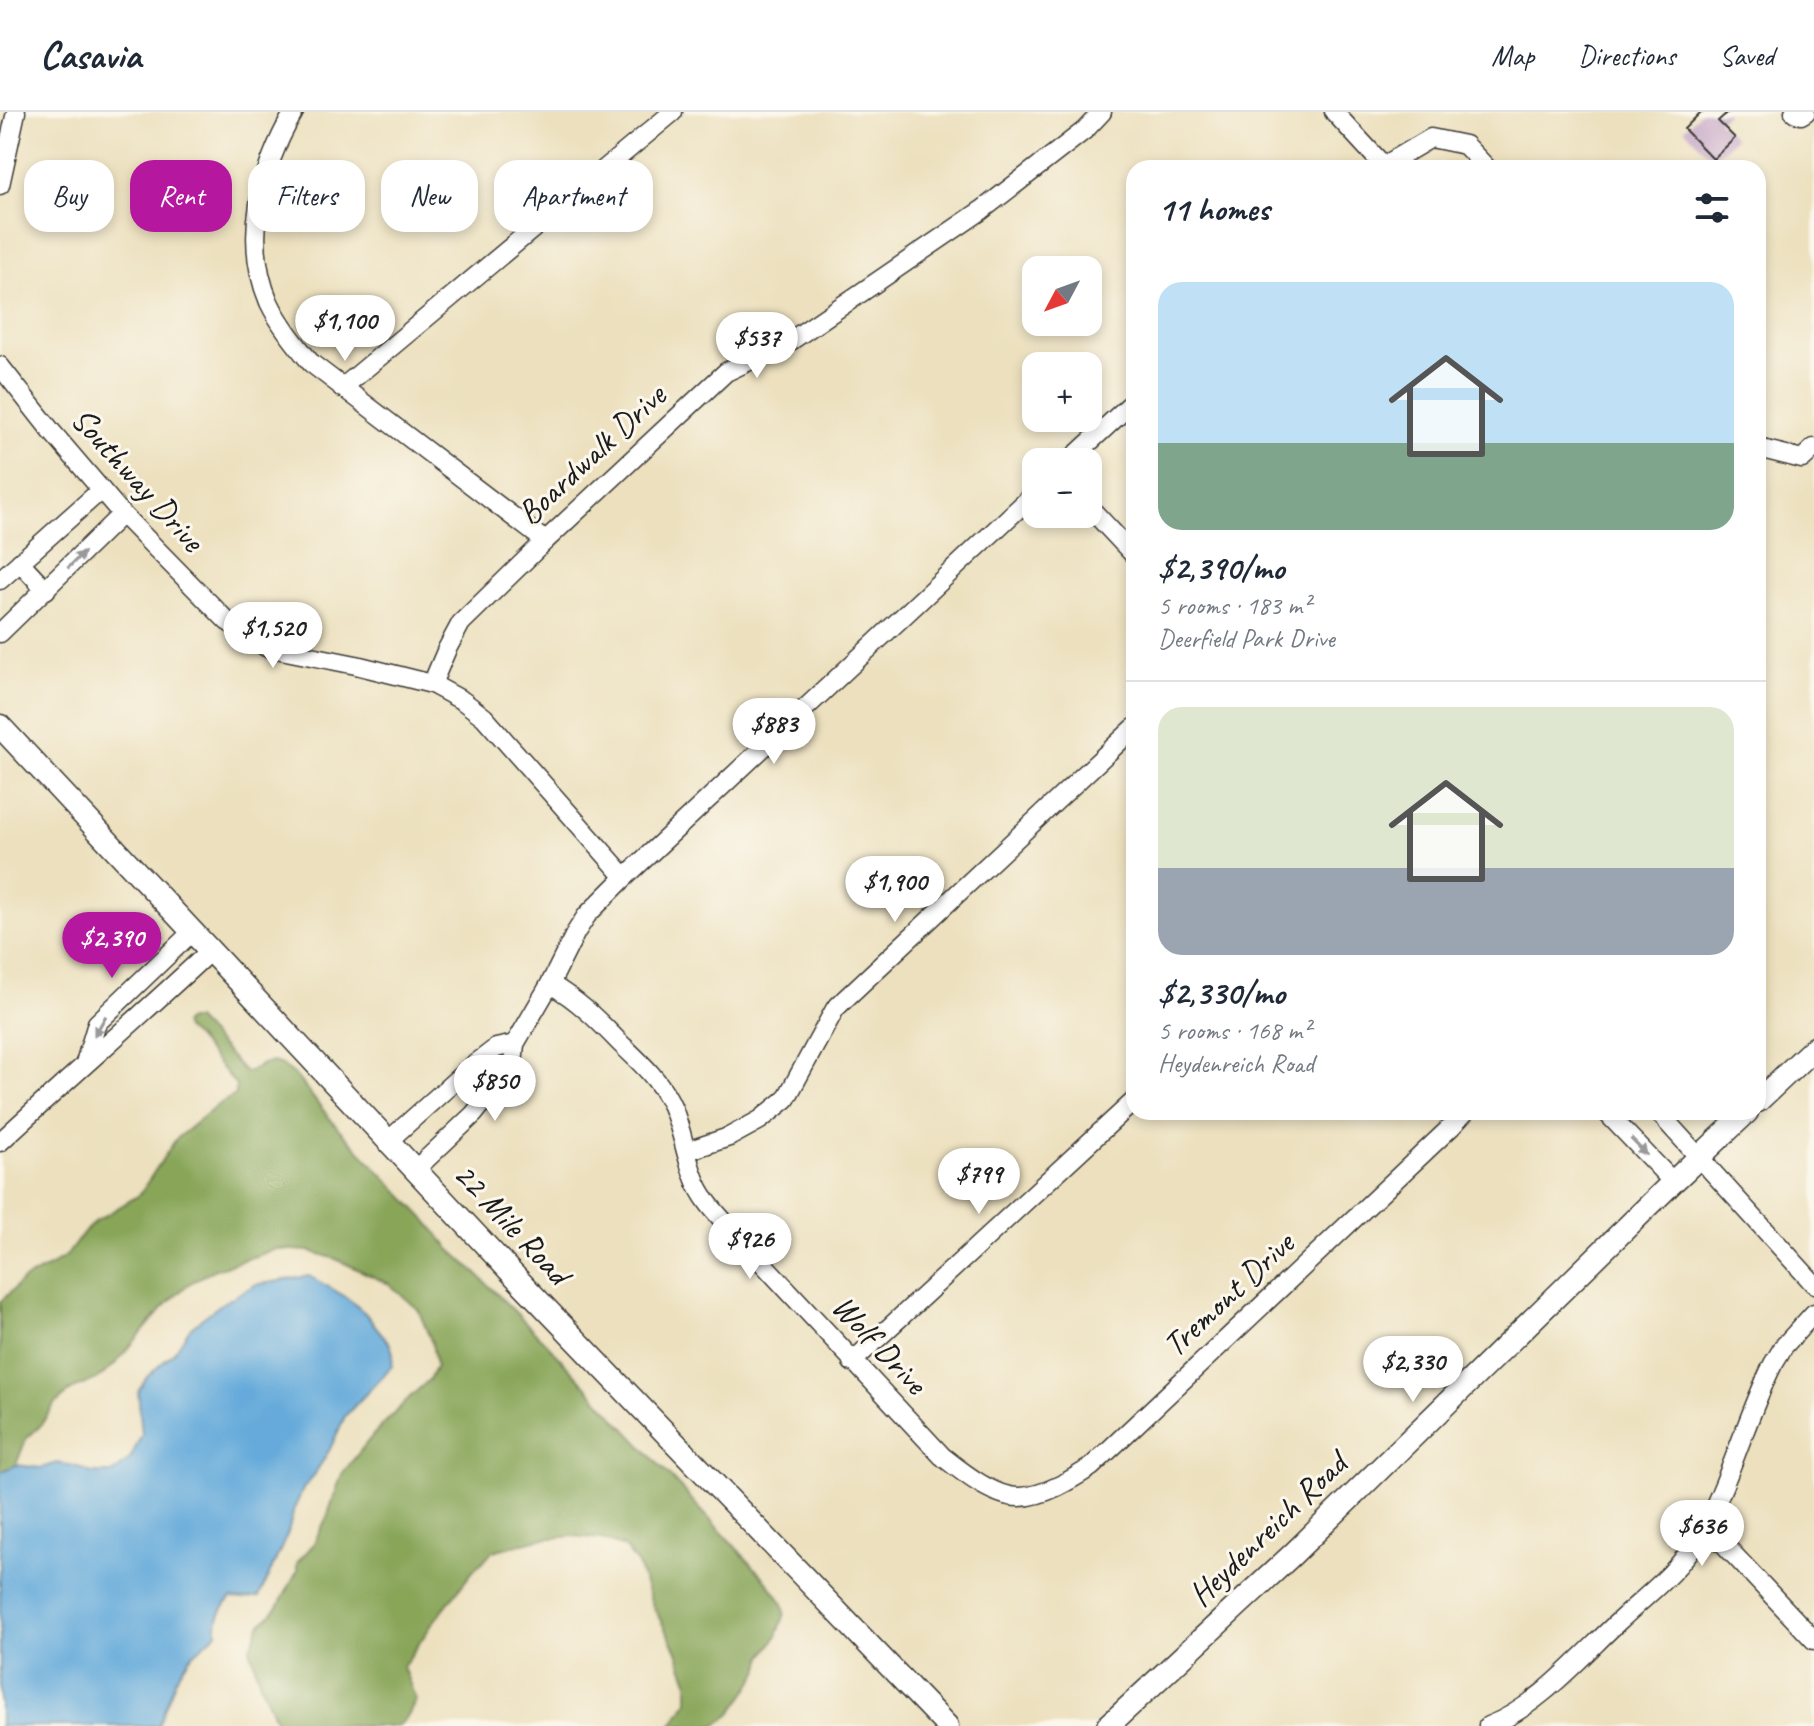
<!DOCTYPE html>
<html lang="en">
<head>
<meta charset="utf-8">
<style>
	:root { --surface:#fff; --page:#f6f6f7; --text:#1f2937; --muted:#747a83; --line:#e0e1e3; --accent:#b5179e }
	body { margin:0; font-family:Caveat,sans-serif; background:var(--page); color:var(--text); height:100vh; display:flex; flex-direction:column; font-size:30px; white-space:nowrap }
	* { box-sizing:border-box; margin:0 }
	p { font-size:26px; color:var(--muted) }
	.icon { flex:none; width:44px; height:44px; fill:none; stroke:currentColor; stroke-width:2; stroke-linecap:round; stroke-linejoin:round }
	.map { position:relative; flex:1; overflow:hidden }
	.drawer { position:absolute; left:1126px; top:48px; width:640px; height:960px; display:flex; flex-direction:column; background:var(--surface); border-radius:24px; box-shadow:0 4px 12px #0003 }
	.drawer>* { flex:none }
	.top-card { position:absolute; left:24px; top:48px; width:760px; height:72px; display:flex; gap:16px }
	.needle { width:52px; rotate:229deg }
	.tools { position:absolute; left:1022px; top:144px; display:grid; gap:16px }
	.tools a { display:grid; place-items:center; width:80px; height:80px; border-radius:16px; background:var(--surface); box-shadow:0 4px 12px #0003; font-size:40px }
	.price { position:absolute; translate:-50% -68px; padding:0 18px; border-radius:28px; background:#fff; color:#222; font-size:26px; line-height:52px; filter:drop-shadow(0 2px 4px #0008) }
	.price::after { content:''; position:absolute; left:50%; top:48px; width:24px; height:18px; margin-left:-12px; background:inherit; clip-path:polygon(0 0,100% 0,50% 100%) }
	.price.selected { background:var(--accent); color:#fff }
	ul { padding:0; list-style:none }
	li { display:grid; align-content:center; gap:16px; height:424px; padding:0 32px }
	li+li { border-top:2px solid var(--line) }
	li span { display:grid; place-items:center; height:248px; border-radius:24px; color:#555 }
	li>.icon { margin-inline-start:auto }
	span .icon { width:144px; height:144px; fill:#fffc; stroke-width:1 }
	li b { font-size:34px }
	h2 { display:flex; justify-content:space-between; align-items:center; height:96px; padding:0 32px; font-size:34px }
	.pill { padding:0 28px; border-radius:24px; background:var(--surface); box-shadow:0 4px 12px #0003; font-size:28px; line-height:72px }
	.pill.selected { background:var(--accent); color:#fff }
	header { display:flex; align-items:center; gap:48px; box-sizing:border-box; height:112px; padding:0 40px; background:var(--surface); border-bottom:2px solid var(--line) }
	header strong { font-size:38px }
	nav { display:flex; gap:44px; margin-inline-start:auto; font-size:28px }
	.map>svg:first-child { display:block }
	.forest { fill:#88a558; stroke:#52603a; stroke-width:2 }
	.water { fill:#65aada; stroke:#40637b; stroke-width:2 }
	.building { fill:#c09ec3 }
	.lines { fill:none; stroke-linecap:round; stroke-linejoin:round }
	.minor-casing { stroke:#3b3934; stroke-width:21 }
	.tertiary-casing { stroke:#3b3934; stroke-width:25 }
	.minor { stroke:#fff; stroke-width:18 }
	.tertiary { stroke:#fff; stroke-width:22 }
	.oneway { fill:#999 }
	.labels { text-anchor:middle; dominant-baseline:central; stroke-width:6; stroke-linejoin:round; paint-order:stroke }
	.street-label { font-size:34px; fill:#1c1c1c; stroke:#fbf7ec }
</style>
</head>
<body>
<header>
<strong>Casavia</strong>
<nav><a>Map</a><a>Directions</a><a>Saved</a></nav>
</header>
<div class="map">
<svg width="1814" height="1614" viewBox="0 0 1814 1614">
	<rect width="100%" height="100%" fill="#fbf7ec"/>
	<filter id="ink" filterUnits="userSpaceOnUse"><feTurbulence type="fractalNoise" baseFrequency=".0125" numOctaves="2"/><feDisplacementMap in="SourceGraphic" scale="16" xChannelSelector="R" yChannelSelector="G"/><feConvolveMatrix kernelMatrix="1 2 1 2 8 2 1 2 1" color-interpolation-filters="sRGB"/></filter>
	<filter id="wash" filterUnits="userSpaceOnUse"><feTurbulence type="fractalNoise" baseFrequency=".006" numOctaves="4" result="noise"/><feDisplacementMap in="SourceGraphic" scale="32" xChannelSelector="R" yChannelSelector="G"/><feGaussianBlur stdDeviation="1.8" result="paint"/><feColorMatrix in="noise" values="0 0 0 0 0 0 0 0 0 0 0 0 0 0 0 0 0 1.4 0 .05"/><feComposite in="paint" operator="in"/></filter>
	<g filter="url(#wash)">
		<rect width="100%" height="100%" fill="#ece0be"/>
		<!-- forest -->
		<polygon class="forest" points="188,908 196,908 246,961 263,952 273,950 282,953 294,962 336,1014 427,1109 450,1137 473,1158 546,1231 767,1469 783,1492 785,1501 777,1524 763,1545 759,1560 746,1581 730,1603 714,1614 671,1614 688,1589 688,1569 676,1537 653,1494 638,1453 624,1435 602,1427 574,1424 539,1427 493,1439 474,1458 435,1508 403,1555 416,1588 408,1604 398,1614 278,1614 260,1571 250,1537 260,1513 278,1495 297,1460 297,1451 313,1433 327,1405 342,1362 373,1323 410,1285 429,1268 436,1254 432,1231 418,1197 389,1172 336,1147 309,1139 277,1137 213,1158 187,1173 163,1196 114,1253 99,1266 71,1278 54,1293 40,1314 26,1327 16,1353 0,1360 0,1190 23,1168 51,1154 67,1143 84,1120 96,1109 139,1083 176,1027 219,992 235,983 236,973 196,926 185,917 183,912"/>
		<!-- water -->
		<path class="water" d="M309,1164l37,21 19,16 25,31 3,9 -1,13 -47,50 -15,33 -15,25 -12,15 -9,20 -6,24 -29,64 -17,3 -11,-2c-10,12 -15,19 -14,35l-27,24 -14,22 -18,47h-158v-254l16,-7 25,3 16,-5 18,3 17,7h22l16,-14 12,-25 -4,-43 9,-14 28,-26 16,-24 30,-23 34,-19z"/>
		<g id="blocks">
			<!-- building -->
			<polygon class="building" points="1701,0 1728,0 1718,9 1735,26 1713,47 1684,17"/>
		</g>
	</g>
	<g filter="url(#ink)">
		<use href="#blocks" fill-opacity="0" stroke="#3b3934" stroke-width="2"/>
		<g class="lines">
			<defs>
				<g id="minor">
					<path d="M294,0c-33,56 -52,127 -25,190 11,23 26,41 42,61l234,178"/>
					<polyline points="1334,0 1383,53"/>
					<polyline points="1794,0 1801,3 1806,0"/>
					<polyline points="1380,56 1431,26 1465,33 1487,56"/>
					<polyline points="0,73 16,0"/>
					<polyline points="0,254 52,320 122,402 227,509 266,535 356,553 432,572 463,589 484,605 625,765"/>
					<polyline points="342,276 673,0"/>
					<polyline points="1758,336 1802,347 1814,336"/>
					<polyline points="1068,350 1134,289"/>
					<polyline points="1088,394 1134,443"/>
					<polyline points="20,450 46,478"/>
					<polyline points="0,468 101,378"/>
					<polyline points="0,521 122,402"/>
					<polyline points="432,572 447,537 461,511 545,429 726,260 789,230 982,98 1085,18 1102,0"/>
					<path d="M550,872c28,16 49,37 71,60 19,18 40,37 51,62 10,23 13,48 22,71 7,20 21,35 35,50l213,229c19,15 52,42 78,41 25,-1 51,-17 71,-30l360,-340 14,-15"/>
					<polyline points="85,951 97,911 193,819"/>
					<polyline points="1606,1000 1673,1070"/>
					<polyline points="1658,1000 1814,1172"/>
					<polyline points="388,1029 466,959 496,936 515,932"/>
					<path d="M0,1030c70,-65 142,-127 211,-192"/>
					<polyline points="687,1039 729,1025 760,1008 786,987 835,897 845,887 1134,616"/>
					<polyline points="415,1058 474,1002 513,953 515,932 550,872 576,820 587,803 625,765 1036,380"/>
					<polyline points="852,1250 1134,989"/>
					<polyline points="1705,1412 1814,1528"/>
					<path d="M1488,1614c49,-18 93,-70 132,-106 27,-25 60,-50 79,-83 31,-55 46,-117 74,-173l11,-18 30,-33"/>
				</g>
				<g id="tertiary">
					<polyline points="0,614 508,1157 947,1614"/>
					<polyline points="1758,989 1814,936"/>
					<polyline points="1108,1614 1293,1442 1673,1070 1747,1000"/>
				</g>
			</defs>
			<!-- minor casing -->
			<use href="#minor" class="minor-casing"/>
			<!-- tertiary casing -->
			<use href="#tertiary" class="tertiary-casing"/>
			<!-- minor -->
			<use href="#minor" class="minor"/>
			<!-- tertiary -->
			<use href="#tertiary" class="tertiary"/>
		</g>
		<!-- one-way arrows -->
		<defs><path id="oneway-solid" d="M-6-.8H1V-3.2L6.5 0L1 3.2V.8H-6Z" transform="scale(2)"/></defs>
		<g class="oneway">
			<use href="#oneway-solid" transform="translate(76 448) rotate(-45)"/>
			<use href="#oneway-solid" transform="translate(100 914) rotate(120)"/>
			<use href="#oneway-solid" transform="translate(1639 1035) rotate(46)"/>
		</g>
	</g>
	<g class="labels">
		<!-- street labels -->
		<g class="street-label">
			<text transform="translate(591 342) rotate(-43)">Boardwalk Drive</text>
			<text transform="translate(138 367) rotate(48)">Southway Drive</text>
			<text transform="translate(512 1111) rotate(47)">22 Mile Road</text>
			<text transform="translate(1228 1182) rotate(-43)">Tremont Drive</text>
			<text transform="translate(880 1232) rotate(47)">Wolf Drive</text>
			<text transform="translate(1267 1417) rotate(-44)">Heydenreich Road</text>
		</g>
	</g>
</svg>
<div class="tools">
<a><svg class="needle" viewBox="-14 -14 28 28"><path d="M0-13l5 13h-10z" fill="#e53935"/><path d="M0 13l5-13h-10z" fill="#747a83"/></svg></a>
<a>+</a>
<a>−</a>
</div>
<b class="price" style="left:345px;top:251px">$1,100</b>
<b class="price" style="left:757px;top:268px">$537</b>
<b class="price" style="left:273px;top:558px">$1,520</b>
<b class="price" style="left:774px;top:654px">$883</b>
<b class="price" style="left:895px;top:812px">$1,900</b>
<b class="price selected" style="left:112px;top:868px">$2,390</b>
<b class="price" style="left:495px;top:1011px">$850</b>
<b class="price" style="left:979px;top:1104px">$799</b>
<b class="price" style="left:750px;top:1169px">$926</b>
<b class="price" style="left:1413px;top:1292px">$2,330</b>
<b class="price" style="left:1702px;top:1456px">$636</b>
<div class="top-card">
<a class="pill">Buy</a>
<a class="pill selected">Rent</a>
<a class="pill">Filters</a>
<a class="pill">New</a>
<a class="pill">Apartment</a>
</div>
<section class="drawer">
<h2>11 homes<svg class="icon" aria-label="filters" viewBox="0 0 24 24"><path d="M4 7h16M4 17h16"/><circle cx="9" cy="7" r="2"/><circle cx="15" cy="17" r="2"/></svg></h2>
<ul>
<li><span style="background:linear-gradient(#bfe0f5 65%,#7fa58c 0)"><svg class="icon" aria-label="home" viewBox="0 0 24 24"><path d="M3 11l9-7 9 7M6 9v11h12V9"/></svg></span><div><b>$2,390/mo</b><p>5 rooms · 183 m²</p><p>Deerfield Park Drive</p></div></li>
<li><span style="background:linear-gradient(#dfe7d0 65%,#9aa5b1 0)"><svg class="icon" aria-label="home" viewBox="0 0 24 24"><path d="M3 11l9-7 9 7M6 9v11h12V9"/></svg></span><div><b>$2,330/mo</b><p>5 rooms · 168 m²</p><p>Heydenreich Road</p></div></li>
</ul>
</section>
</div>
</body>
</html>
